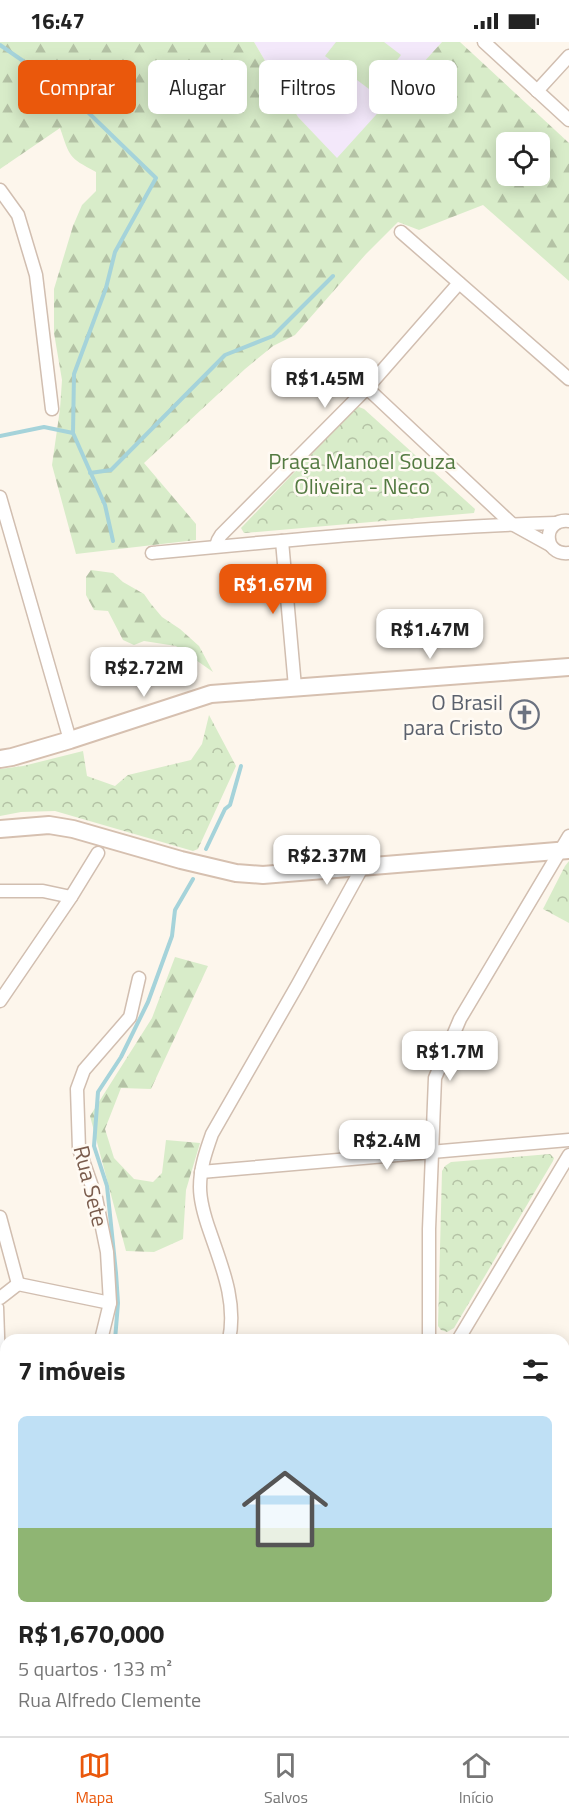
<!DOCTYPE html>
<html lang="pt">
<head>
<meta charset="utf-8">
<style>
	:root { --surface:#fff; --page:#f6f6f6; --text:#222; --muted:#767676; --line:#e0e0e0; --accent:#ea580c }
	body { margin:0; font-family:"Titillium Web",sans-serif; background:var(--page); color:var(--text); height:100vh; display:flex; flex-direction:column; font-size:22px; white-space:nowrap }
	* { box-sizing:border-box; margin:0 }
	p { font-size:20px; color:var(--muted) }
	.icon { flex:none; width:33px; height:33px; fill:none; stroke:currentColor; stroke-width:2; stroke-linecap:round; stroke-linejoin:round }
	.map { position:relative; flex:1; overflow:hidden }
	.panel { position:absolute; left:0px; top:1292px; width:570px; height:404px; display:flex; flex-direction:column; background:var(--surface); border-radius:18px 18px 0 0; box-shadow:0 3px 15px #0003 }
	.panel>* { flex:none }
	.top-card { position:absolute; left:18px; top:18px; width:534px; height:54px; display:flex; gap:12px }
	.controls { position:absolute; left:496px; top:90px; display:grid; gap:12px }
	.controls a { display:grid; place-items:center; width:54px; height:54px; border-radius:9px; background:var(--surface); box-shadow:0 3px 15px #0003; font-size:30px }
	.price { position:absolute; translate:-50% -51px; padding:0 14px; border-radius:12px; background:#fff; color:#222; font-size:20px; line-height:39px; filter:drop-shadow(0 2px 3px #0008) }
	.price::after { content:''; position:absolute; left:50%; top:36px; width:18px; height:14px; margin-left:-9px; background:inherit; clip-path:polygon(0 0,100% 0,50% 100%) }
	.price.current { background:var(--accent); color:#fff }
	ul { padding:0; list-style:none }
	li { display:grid; align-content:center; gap:12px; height:318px; padding:0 18px }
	li span { display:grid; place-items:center; height:186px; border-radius:9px; color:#555 }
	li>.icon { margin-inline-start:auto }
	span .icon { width:108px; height:108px; fill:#fffc; stroke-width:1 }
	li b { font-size:26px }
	h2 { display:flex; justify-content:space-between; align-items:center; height:72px; padding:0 18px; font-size:26px }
	.chip { padding:0 21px; border-radius:9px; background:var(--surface); box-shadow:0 3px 15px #0003; font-size:21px; line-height:54px }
	.chip.current { background:var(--accent); color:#fff }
	.status { display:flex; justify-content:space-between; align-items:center; height:42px; padding:0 30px; background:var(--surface); direction:ltr }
	.status svg { height:16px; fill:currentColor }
	.menu { display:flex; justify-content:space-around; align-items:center; height:84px; border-top:2px solid var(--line); background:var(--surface); font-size:16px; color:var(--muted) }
	.menu a { display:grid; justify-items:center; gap:3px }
	.menu .current { color:var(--accent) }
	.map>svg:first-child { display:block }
	.education { fill:#f3e8fa }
	.grass { fill:#d8ecc9 }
	.forest { fill:url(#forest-firs); fill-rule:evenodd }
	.park { fill:url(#park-crowns) }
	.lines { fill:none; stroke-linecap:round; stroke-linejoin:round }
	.stream { stroke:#a5d3da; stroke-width:4 }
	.service-casing { stroke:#d1beb0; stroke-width:9 }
	.minor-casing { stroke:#d1beb0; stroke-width:15 }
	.secondary-casing { stroke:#d6c0b0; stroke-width:20 }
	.service { stroke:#fff; stroke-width:6 }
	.minor { stroke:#fff; stroke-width:12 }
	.secondary { stroke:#fff; stroke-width:16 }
	.labels { text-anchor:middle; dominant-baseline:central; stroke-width:5; stroke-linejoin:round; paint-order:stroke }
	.park-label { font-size:22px; fill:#537a41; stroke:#fffaf3 }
	.worship-label { font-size:22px; fill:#5b616d; stroke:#fffaf3; text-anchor:end }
	.street-label { font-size:22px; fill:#7a5c4d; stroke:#fffaf3 }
</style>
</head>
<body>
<div class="status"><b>16:47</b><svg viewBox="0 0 49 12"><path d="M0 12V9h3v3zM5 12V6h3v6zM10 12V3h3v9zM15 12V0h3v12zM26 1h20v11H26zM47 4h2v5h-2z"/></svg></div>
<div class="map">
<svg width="569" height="1694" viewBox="0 0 569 1694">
	<defs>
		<pattern id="forest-firs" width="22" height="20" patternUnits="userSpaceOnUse" patternTransform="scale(1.5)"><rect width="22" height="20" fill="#d8ecc9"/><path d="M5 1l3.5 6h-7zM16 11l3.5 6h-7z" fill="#b4c2a5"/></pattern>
		<pattern id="park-crowns" width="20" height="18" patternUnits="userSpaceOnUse" patternTransform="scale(1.5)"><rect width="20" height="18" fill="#d8ecc9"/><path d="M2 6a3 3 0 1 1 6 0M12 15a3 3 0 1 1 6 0" fill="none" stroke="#b4c2a5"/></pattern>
	</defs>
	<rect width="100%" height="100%" fill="#fdf6ec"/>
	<!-- education -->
	<polygon class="education" points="254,0 442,0 337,117 298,75"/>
	<!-- grass -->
	<polygon class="grass" points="336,0 384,0 401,13 373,50 325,14"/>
	<!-- forest -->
	<g class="forest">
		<path d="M0,0h254l44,75 39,41 105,-116h18l109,101v138l-86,-76 -64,25 -21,-8 -32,32 -71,81 -22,11 -28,23 -101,94 52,61v16l-120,14 -24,-89 8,-56 2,-29 -8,-47v-44l19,-63 9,-21 14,-14v-19c-28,-15 -26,-15 -36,-44l-60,41zM507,100h33v34h-33z"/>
		<polygon points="91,528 113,531 123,540 144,552 151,562 162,575 180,587 199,604 213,630 176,604 144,599 134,603 123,598 108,569 94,568 86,553 86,535"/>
		<polygon points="175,915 208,924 151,1047 121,1046 105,1087 114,1116 134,1137 153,1140 162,1131 166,1098 200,1101 186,1148 183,1197 154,1210 126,1209 90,1074 152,976"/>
	</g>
	<!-- park -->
	<g class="park">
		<polygon points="359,365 364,367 475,467 474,471 244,491 241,486 354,368"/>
		<polygon points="209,673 236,724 198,807 193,809 55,769 21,770 0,774 0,727 23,724 83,709 87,734 115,744 128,733 191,718 202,702"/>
		<polygon points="569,819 569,881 543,867 565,824"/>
		<polygon points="550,1112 554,1116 553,1119 454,1286 447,1290 441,1288 438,1284 442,1129 445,1124 451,1120"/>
		<polygon points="6,1662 6,1689 61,1689 56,1694 5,1694 0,1684 0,1666"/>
	</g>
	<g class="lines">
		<!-- stream -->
		<g class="stream">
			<polyline points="0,3 65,48 156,136 115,210 106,246 74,332 73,391 105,463 113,499"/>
			<polyline points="0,394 44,385 73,391"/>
			<polyline points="90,431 111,428 225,313 273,294 333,234"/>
			<polyline points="206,807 225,767 230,763 241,724"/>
			<polyline points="115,1298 118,1261 116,1231 107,1144 94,1104 98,1050 121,1015 148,960 172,894 175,868 193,837"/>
			<polyline points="0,1522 6,1510"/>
			<polyline points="0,1540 6,1544"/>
			<polyline points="242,1689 250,1694"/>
		</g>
		<defs>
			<polyline id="service" points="0,1265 4,1379 1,1393"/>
			<g id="minor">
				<polyline points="484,0 569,78"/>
				<polyline points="537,49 569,14"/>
				<polyline points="0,148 18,173 36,233 52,367"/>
				<polyline points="401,190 569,337"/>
				<polyline points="367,346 512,482 550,503"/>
				<polyline points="0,455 70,698"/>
				<path d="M569,479c-27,-3 -27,35 0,32"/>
				<polyline points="282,499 295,645"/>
				<polyline points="216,504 218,498 221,493 367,346 459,241"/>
				<path d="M152,511c135,-13 269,-26 404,-30"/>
				<polyline points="0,849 43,849 71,855"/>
				<polyline points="0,959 71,855 98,811"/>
				<polyline points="201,1130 569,1098"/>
				<polyline points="0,1175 18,1242"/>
				<polyline points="18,1242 110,1261"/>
				<polyline points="0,1256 18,1242"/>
				<polyline points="101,1298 110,1261 107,1210 96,1156 79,1107 77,1047 84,1028 130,975 139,936"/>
				<path d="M229,1298c8,-38 -7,-73 -19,-108 -5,-14 -10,-29 -10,-45 0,-19 6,-36 12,-53l86,-150 65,-118"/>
				<polyline points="429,1298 429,1187 435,1036 460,977 569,794"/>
				<polyline points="458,1298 569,1113"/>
				<polyline points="0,1393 6,1391"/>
				<polyline points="564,1400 569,1400"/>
				<polyline points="0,1651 6,1648"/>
				<polyline points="83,1689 92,1694"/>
				<polyline points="65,1694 70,1689"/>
				<polyline points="391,1694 391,1689"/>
			</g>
			<g id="secondary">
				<polyline points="0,717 12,715 70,698 211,652 569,625"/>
				<polyline points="0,787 49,783 73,787 181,818 236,831 263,833 569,808"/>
				<polyline points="564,1508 569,1484"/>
				<polyline points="564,1585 569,1611"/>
				<polyline points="543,1694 544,1689"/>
			</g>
		</defs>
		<!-- service casing -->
		<use href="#service" class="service-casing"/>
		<!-- minor casing -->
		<use href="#minor" class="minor-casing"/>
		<!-- secondary casing -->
		<use href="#secondary" class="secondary-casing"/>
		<!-- service -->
		<use href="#service" class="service"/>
		<!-- minor -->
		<use href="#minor" class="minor"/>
		<!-- secondary -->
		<use href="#secondary" class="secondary"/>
	</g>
	<!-- icons -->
	<defs>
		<symbol id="church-ring" viewBox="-11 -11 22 22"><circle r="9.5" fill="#fffaf3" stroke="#6b7280" stroke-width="1.5"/><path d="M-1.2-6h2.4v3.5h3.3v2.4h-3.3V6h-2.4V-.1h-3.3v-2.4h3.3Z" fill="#6b7280"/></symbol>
	</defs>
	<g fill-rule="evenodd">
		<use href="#church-ring" x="508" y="656" width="33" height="33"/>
	</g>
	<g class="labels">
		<!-- park labels -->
		<g class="park-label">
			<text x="362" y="419">Praça Manoel Souza<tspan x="362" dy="25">Oliveira - Neco</tspan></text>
		</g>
		<!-- worship labels -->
		<g class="worship-label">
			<text x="503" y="660">O Brasil<tspan x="503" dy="25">para Cristo</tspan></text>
		</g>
		<!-- street labels -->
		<g class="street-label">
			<text transform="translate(91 1144) rotate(76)">Rua Sete</text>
		</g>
	</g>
</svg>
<div class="controls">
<a><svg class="icon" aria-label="locate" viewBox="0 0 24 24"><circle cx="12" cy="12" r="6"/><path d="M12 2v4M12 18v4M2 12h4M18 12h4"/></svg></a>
</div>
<b class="price" style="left:325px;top:367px">R$1.45M</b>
<b class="price current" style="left:273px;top:573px">R$1.67M</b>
<b class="price" style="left:430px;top:618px">R$1.47M</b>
<b class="price" style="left:144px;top:656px">R$2.72M</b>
<b class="price" style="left:327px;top:844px">R$2.37M</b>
<b class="price" style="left:450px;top:1040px">R$1.7M</b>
<b class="price" style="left:387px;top:1129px">R$2.4M</b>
<div class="top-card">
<a class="chip current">Comprar</a>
<a class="chip">Alugar</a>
<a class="chip">Filtros</a>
<a class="chip">Novo</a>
</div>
<section class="panel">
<h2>7 imóveis<svg class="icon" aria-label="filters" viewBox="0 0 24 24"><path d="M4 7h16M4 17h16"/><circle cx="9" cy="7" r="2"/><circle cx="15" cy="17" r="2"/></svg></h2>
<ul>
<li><span style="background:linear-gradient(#bfe0f5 60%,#8fb573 0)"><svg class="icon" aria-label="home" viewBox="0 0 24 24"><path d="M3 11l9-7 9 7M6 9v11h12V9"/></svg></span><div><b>R$1,670,000</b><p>5 quartos · 133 m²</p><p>Rua Alfredo Clemente</p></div></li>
</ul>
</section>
</div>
<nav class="menu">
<a class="current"><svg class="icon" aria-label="map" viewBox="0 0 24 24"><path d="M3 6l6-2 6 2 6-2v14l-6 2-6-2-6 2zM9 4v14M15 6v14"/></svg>Mapa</a>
<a><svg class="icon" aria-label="saved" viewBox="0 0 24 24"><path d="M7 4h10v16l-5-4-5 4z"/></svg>Salvos</a>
<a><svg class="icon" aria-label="home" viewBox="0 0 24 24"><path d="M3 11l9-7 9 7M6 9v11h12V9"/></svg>Início</a>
</nav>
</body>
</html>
